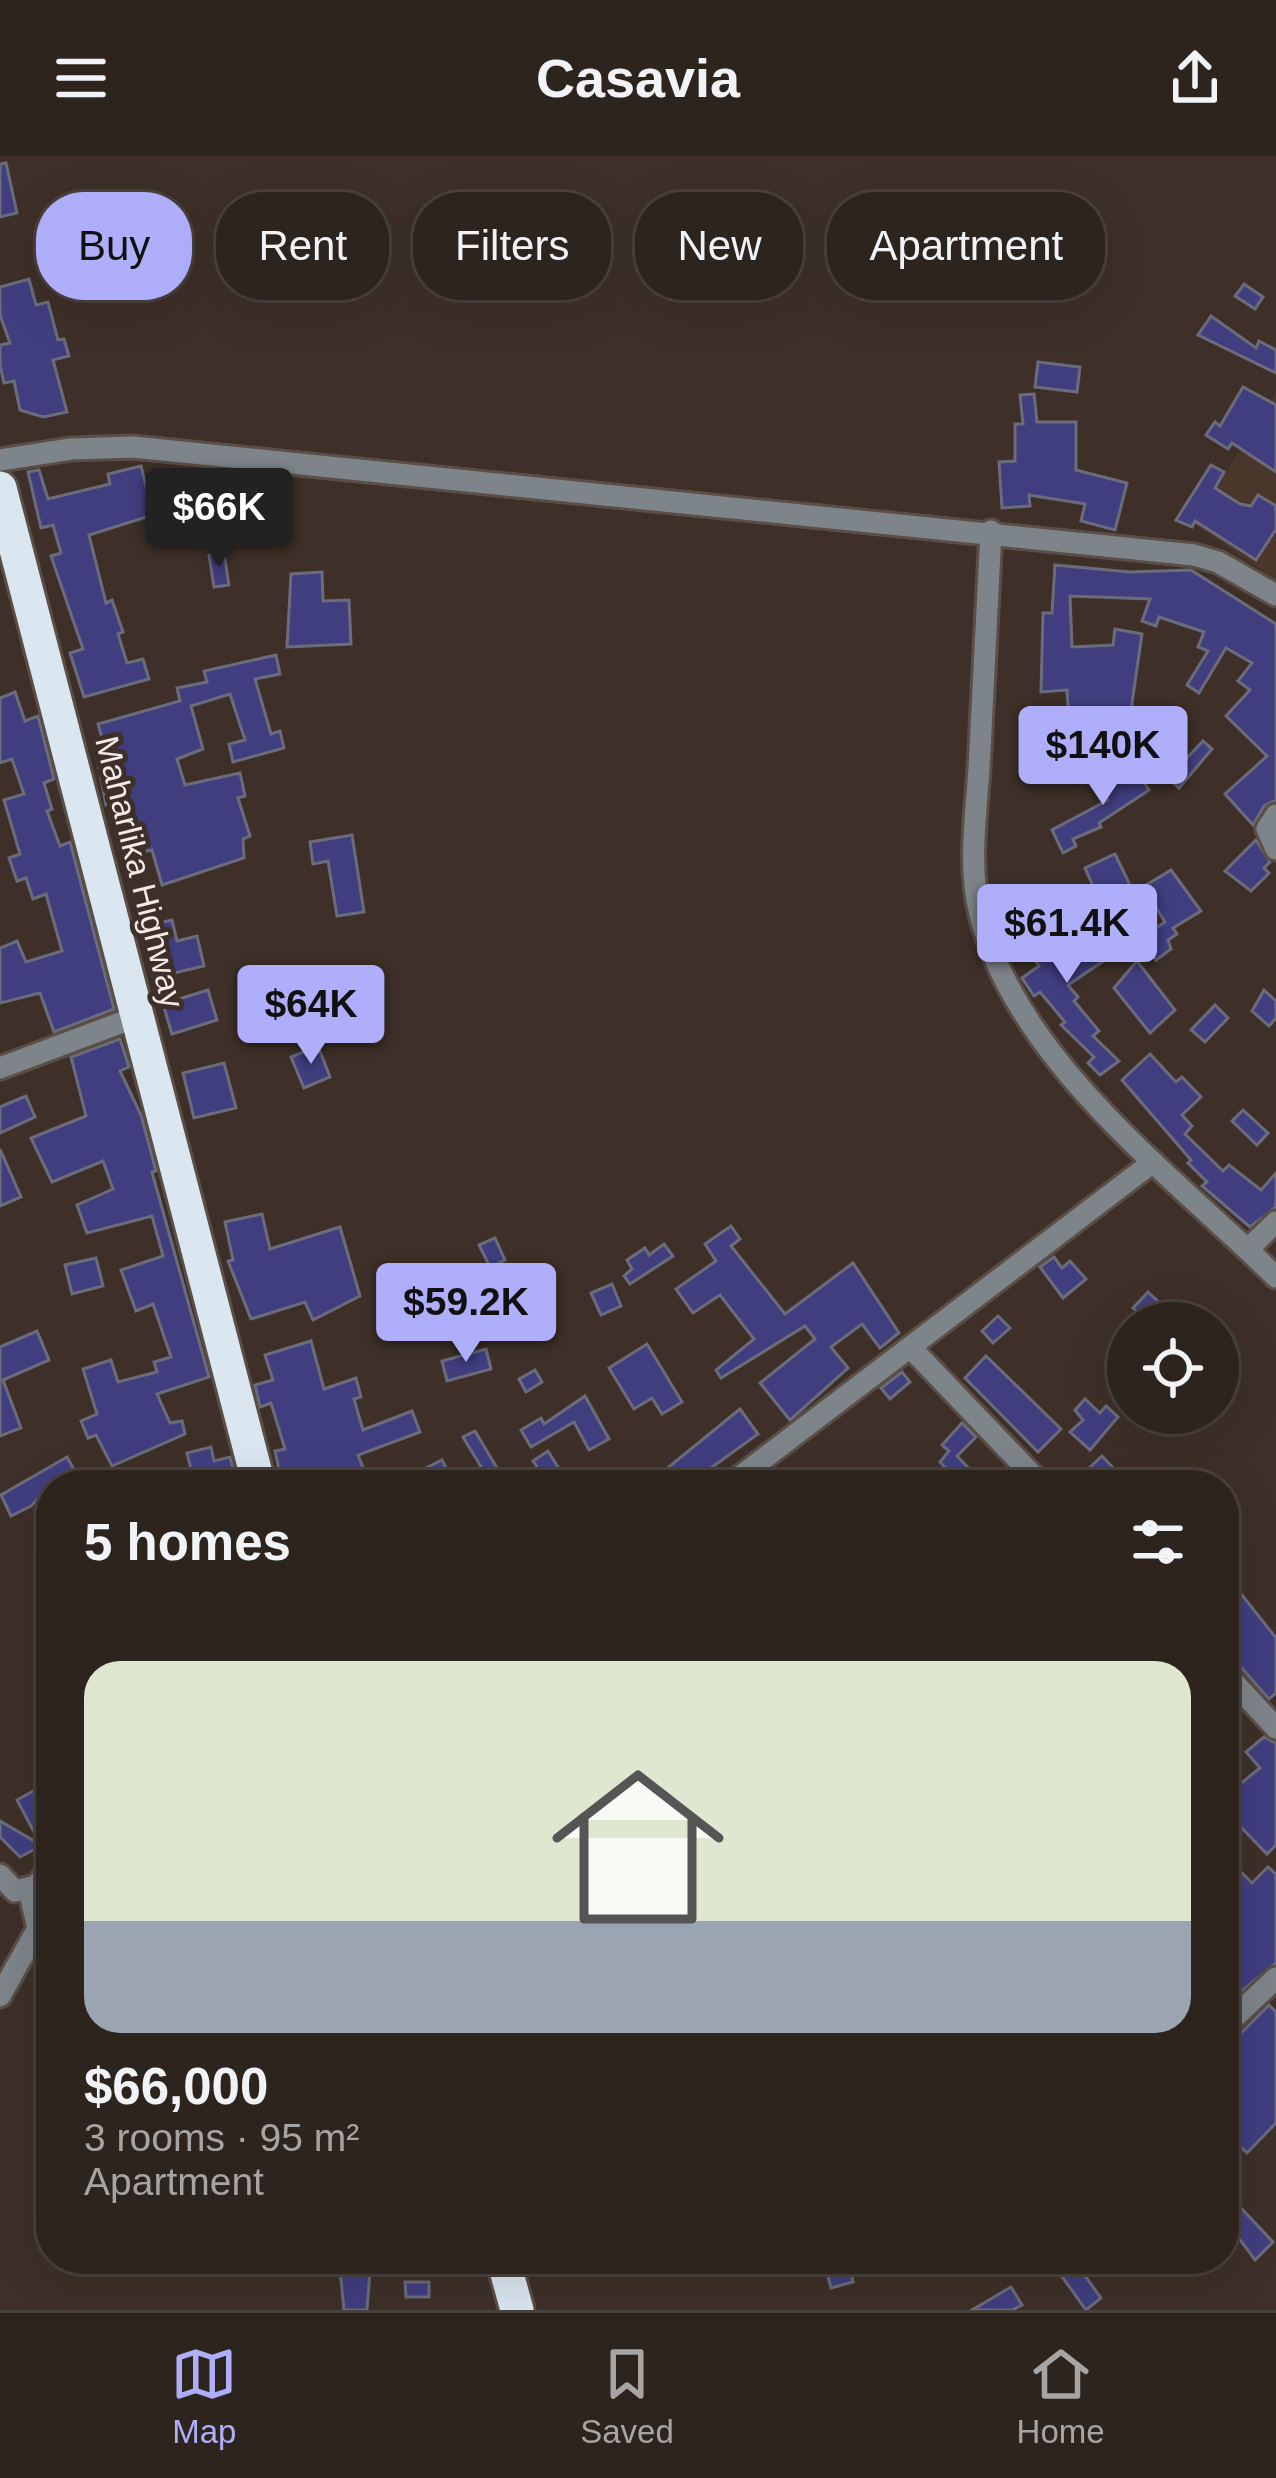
<!DOCTYPE html>
<html lang="en">
<head>
<meta charset="utf-8">
<style>
	:root { --surface:#2e241e; --page:#3a302b; --text:#f1f3f6; --muted:#a7a4a4; --line:#49413c; --accent:#afaefa }
	body { margin:0; font-family:Arial,sans-serif; background:var(--page); color:var(--text); height:100vh; display:flex; flex-direction:column; font-size:45px; white-space:nowrap }
	* { box-sizing:border-box; margin:0 }
	p { font-size:39px; color:var(--muted) }
	.icon { flex:none; width:66px; height:66px; fill:none; stroke:currentColor; stroke-width:2; stroke-linecap:round; stroke-linejoin:round }
	.map { position:relative; flex:1; overflow:hidden }
	.side { position:absolute; left:36px; top:1314px; width:1203px; height:804px; display:flex; flex-direction:column; background:var(--surface); border-radius:48px; box-shadow:0 12px 48px #0002,0 0 0 3px var(--line) }
	.side>* { flex:none }
	.top-card { position:absolute; left:36px; top:36px; width:1206px; height:108px; display:flex; gap:24px }
	.tools { position:absolute; left:1107px; top:1146px; display:grid; gap:24px }
	.tools a { display:grid; place-items:center; width:132px; height:132px; border-radius:50%; background:var(--surface); box-shadow:0 12px 48px #0002,0 0 0 3px var(--line); font-size:60px }
	.price { position:absolute; translate:-50% -102px; padding:0 27px; border-radius:12px; background:var(--accent); color:#111; font-size:39px; line-height:78px; filter:drop-shadow(0 3px 6px #0008) }
	.price::after { content:''; position:absolute; left:50%; top:72px; width:36px; height:27px; margin-left:-18px; background:inherit; clip-path:polygon(0 0,100% 0,50% 100%) }
	.price.selected { background:#222; color:#fff }
	ul { padding:0; list-style:none }
	li { display:grid; align-content:center; gap:24px; height:636px; padding:0 48px }
	li+li { border-top:3px solid var(--line) }
	li span { display:grid; place-items:center; height:372px; border-radius:36px; color:#555 }
	li>.icon { margin-inline-start:auto }
	span .icon { width:216px; height:216px; fill:#fffc; stroke-width:1 }
	li b { font-size:51px }
	h2 { display:flex; justify-content:space-between; align-items:center; height:144px; padding:0 48px; font-size:51px }
	.chip { padding:0 42px; border-radius:48px; background:var(--surface); box-shadow:0 12px 48px #0002,0 0 0 3px var(--line); font-size:42px; line-height:108px }
	.chip.selected { background:var(--accent); color:#111 }
	header { display:flex; justify-content:space-between; align-items:center; height:156px; padding:0 48px; background:var(--surface); font-size:54px; font-weight:600 }
	.menu { display:flex; justify-content:space-around; align-items:center; height:168px; border-top:3px solid var(--line); background:var(--surface); font-size:33px; color:var(--muted) }
	.menu a { display:grid; justify-items:center; gap:6px }
	.menu .selected { color:var(--accent) }
	.map>svg:first-child { display:block }
	.built { fill:#4b362c }
	.building { fill:#413e80; stroke:#6b6c7b; stroke-width:3 }
	.lines { fill:none; stroke-linecap:round; stroke-linejoin:round }
	.minor-casing { stroke:#5b4e46; stroke-width:27 }
	.trunk-casing { stroke:#5b4e46; stroke-width:39 }
	.minor { stroke:#7e858a; stroke-width:21 }
	.trunk { stroke:#dae6f0; stroke-width:33 }
	.labels { text-anchor:middle; dominant-baseline:central; stroke-width:10; stroke-linejoin:round; paint-order:stroke }
	.street-label { font-size:33px; fill:#f4ebe6; stroke:#3e3028 }
</style>
</head>
<body>
<header><svg class="icon" aria-label="menu" viewBox="0 0 24 24"><path d="M4 6h16M4 12h16M4 18h16"/></svg>Casavia<svg class="icon" aria-label="share" viewBox="0 0 24 24"><path d="M12 15V3M7 8l5-5 5 5M5 13v7h14v-7"/></svg></header>
<div class="map">
<svg width="1276" height="2154" viewBox="0 0 1276 2154">
	<rect width="100%" height="100%" fill="#3e3028"/>
	<!-- built -->
	<polygon class="built" points="1276,235 1276,424 1194,368"/>
	<!-- building -->
	<g class="building">
		<polygon points="6,7 17,57 0,61 0,8"/>
		<polygon points="29,123 36,149 48,146 58,184 64,183 69,200 53,204 67,256 43,261 20,254 14,225 4,227 0,209 0,189 10,187 0,159 0,131"/>
		<polygon points="1244,128 1263,141 1255,153 1235,140"/>
		<polygon points="1211,160 1256,192 1259,185 1276,194 1276,217 1198,179"/>
		<polygon points="1038,206 1080,211 1077,236 1035,231"/>
		<polygon points="1243,231 1276,249 1276,316 1232,287 1228,293 1206,279 1215,266 1220,270"/>
		<polygon points="1034,238 1037,266 1076,266 1076,314 1127,327 1115,374 1081,365 1085,348 1029,339 1030,350 1002,352 999,306 1015,305 1015,268 1023,268 1020,239"/>
		<polygon points="1211,309 1224,316 1215,332 1240,348 1251,350 1258,339 1276,350 1276,373 1256,404 1195,365 1192,371 1176,364"/>
		<polygon points="141,310 153,359 89,379 106,447 112,444 123,476 118,478 127,507 143,503 149,523 84,541 70,497 83,493 51,400 61,397 53,369 41,372 28,316 39,314 48,343 110,328 108,318"/>
		<polygon points="234,319 273,320 274,347 236,347"/>
		<polygon points="224,397 229,429 214,431 209,399"/>
		<polygon points="1055,409 1130,416 1191,414 1276,468 1276,644 1264,650 1253,669 1225,638 1267,600 1226,560 1250,534 1238,525 1252,507 1226,492 1199,537 1187,529 1208,495 1198,491 1204,476 1159,461 1156,470 1142,465 1150,443 1070,440 1072,491 1113,489 1115,473 1142,478 1131,554 1142,554 1141,563 1170,562 1170,568 1180,568 1162,591 1100,586 1101,593 1071,594 1067,534 1041,536 1043,457 1052,457"/>
		<polygon points="322,416 323,445 349,444 351,488 287,491 291,418"/>
		<polygon points="276,499 280,518 255,523 271,578 280,575 284,592 233,606 229,588 245,584 230,538 191,550 203,593 177,603 185,629 240,617 245,640 238,642 250,680 243,683 244,702 162,729 152,694 139,697 133,673 125,676 116,646 106,649 95,592 104,589 98,568 180,545 177,532 207,526 204,515"/>
		<polygon points="15,536 25,565 38,560 54,623 44,627 52,653 47,655 60,690 70,686 114,853 54,876 40,837 0,847 0,792 17,785 26,806 62,795 46,738 33,743 26,722 17,725 9,702 20,698 4,644 24,638 12,603 0,607 0,542"/>
		<polygon points="1203,585 1212,593 1179,632 1168,622"/>
		<polygon points="1133,609 1149,634 1099,667 1101,671 1073,683 1076,690 1063,697 1052,674 1108,644 1100,631"/>
		<polygon points="352,679 364,756 337,760 328,705 313,708 310,686"/>
		<polygon points="1256,684 1270,706 1264,712 1269,717 1251,735 1225,715"/>
		<polygon points="1115,698 1130,729 1090,748 1084,735 1093,730 1085,712"/>
		<polygon points="1171,714 1201,755 1173,772 1177,778 1168,784 1171,793 1156,804 1141,782 1165,766 1143,731"/>
		<polygon points="1047,759 1067,790 1084,779 1102,806 1068,829 1078,841 1074,845 1099,875 1093,880 1119,905 1100,919 1088,907 1094,901 1061,869 1065,866 1040,836 1034,840 1022,822 1039,810 1033,801 1043,794 1028,772"/>
		<polygon points="172,764 177,785 197,780 204,810 153,822 141,771"/>
		<polygon points="1137,805 1175,854 1150,877 1114,832"/>
		<polygon points="302,823 307,840 287,845 282,828"/>
		<polygon points="208,834 217,864 172,878 163,848"/>
		<polygon points="1264,834 1276,845 1276,862 1269,870 1252,855"/>
		<polygon points="1215,849 1228,862 1205,886 1191,874"/>
		<polygon points="120,883 129,911 120,915 141,959 156,1015 152,1016 209,1221 157,1238 170,1267 182,1265 185,1278 112,1310 96,1279 88,1282 81,1265 97,1258 83,1213 111,1204 118,1226 157,1216 154,1206 171,1201 153,1148 136,1155 121,1114 163,1100 152,1060 87,1077 77,1049 113,1033 103,1005 52,1026 31,982 86,960 71,901"/>
		<polygon points="318,890 330,921 304,932 291,901"/>
		<polygon points="1150,898 1176,926 1182,921 1201,941 1182,959 1192,970 1185,978 1223,1015 1229,1009 1261,1034 1276,1017 1276,1051 1250,1071 1202,1030 1207,1026 1188,1007 1191,1004 1122,924"/>
		<polygon points="224,907 236,952 194,962 183,917"/>
		<polygon points="26,940 35,961 0,977 0,951"/>
		<polygon points="1243,954 1268,977 1257,989 1232,965"/>
		<polygon points="0,993 21,1041 0,1050"/>
		<polygon points="262,1058 270,1093 340,1071 360,1140 313,1164 305,1146 251,1163 228,1105 233,1104 225,1066"/>
		<polygon points="731,1070 740,1083 731,1090 785,1158 853,1107 899,1177 880,1192 862,1168 831,1191 848,1212 790,1264 760,1227 815,1183 805,1170 721,1222 716,1214 754,1183 720,1139 693,1157 676,1133 716,1105 705,1088"/>
		<polygon points="495,1082 505,1104 490,1111 479,1089"/>
		<polygon points="664,1088 673,1100 630,1128 624,1120 632,1113 627,1104 645,1092 649,1099"/>
		<polygon points="1054,1101 1062,1112 1070,1105 1086,1123 1063,1142 1040,1111"/>
		<polygon points="96,1102 103,1130 72,1138 65,1109"/>
		<polygon points="612,1128 621,1150 601,1159 591,1137"/>
		<polygon points="1148,1136 1163,1150 1148,1166 1133,1152"/>
		<polygon points="998,1160 1010,1172 993,1187 982,1175"/>
		<polygon points="37,1175 49,1204 3,1224 21,1272 0,1280 0,1191"/>
		<polygon points="311,1185 324,1233 356,1222 361,1241 354,1243 363,1274 412,1255 420,1276 358,1299 370,1329 293,1329 290,1321 281,1323 275,1295 285,1293 271,1247 260,1251 255,1229 273,1224 265,1199"/>
		<polygon points="1128,1187 1128,1232 1106,1205"/>
		<polygon points="647,1188 682,1246 662,1258 652,1242 634,1253 609,1212"/>
		<polygon points="486,1193 491,1213 447,1225 442,1205"/>
		<polygon points="986,1200 1061,1273 1038,1296 965,1222"/>
		<polygon points="535,1214 542,1226 526,1236 519,1223"/>
		<polygon points="902,1216 910,1226 890,1243 881,1232"/>
		<polygon points="585,1240 609,1283 589,1294 574,1266 531,1291 521,1274 541,1262 544,1268"/>
		<polygon points="1085,1243 1100,1257 1106,1250 1118,1261 1090,1294 1070,1276 1083,1264 1075,1254"/>
		<polygon points="740,1253 758,1278 697,1322 703,1329 676,1329 665,1314"/>
		<polygon points="962,1267 976,1281 957,1300 985,1329 961,1329 940,1306 949,1295 942,1289"/>
		<polygon points="475,1275 500,1317 489,1324 463,1281"/>
		<polygon points="211,1291 214,1305 230,1301 237,1329 195,1329 187,1297"/>
		<polygon points="548,1295 569,1329 508,1329 539,1314 533,1305"/>
		<polygon points="1102,1300 1129,1329 1071,1329"/>
		<polygon points="67,1301 77,1319 51,1329 31,1350 11,1360 1,1339"/>
		<polygon points="442,1304 452,1323 432,1329 424,1313"/>
		<polygon points="1224,1433 1231,1440 1238,1434 1276,1482 1276,1537 1269,1543 1224,1492"/>
		<polygon points="1264,1581 1276,1587 1276,1689 1267,1698 1233,1663 1224,1671 1224,1641 1260,1612 1246,1596"/>
		<polygon points="35,1634 42,1649 51,1644 51,1695 44,1697 41,1690 20,1701 0,1681 0,1665 41,1689 17,1644"/>
		<polygon points="1224,1699 1252,1727 1268,1711 1276,1718 1276,1807 1224,1850 1224,1792 1240,1777 1224,1760"/>
		<polygon points="1269,1849 1276,1856 1276,1967 1247,1997 1224,1975 1224,1894"/>
		<polygon points="1224,2034 1273,2086 1255,2104 1224,2062"/>
		<polygon points="339,2103 371,2103 367,2154 344,2154"/>
		<polygon points="1056,2103 1100,2103 1083,2117 1101,2142 1086,2154 1058,2115 1063,2111"/>
		<polygon points="850,2111 853,2126 831,2132 827,2117"/>
		<polygon points="405,2126 429,2126 429,2141 406,2141"/>
		<polygon points="1011,2131 1022,2149 1012,2154 972,2154"/>
	</g>
	<g class="lines">
		<defs>
			<g id="minor">
				<polyline points="0,304 71,293 133,291 1194,399 1218,406 1276,439"/>
				<path d="M991,375c-4,79 -8,158 -12,238 -3,46 -11,99 1,145 36,146 193,262 296,363"/>
				<polyline points="1276,659 1267,673 1276,693"/>
				<polyline points="0,912 136,861"/>
				<polyline points="1248,1093 1276,1066"/>
				<polyline points="912,1193 1042,1329"/>
				<polyline points="729,1329 1153,1006"/>
				<polyline points="1224,1516 1276,1572"/>
				<polyline points="0,1719 15,1735 32,1731"/>
				<polyline points="0,1840 38,1772 30,1739 51,1710"/>
				<polyline points="1224,1871 1276,1822"/>
			</g>
			<g id="trunk">
				<polyline points="0,332 259,1329"/>
				<polyline points="503,2103 517,2154"/>
			</g>
		</defs>
		<!-- minor casing -->
		<use href="#minor" class="minor-casing"/>
		<!-- trunk casing -->
		<use href="#trunk" class="trunk-casing"/>
		<!-- minor -->
		<use href="#minor" class="minor"/>
		<!-- trunk -->
		<use href="#trunk" class="trunk"/>
	</g>
	<g class="labels">
		<!-- street labels -->
		<g class="street-label">
			<text transform="translate(140 716) rotate(76)">Maharlika Highway</text>
		</g>
	</g>
</svg>
<div class="tools">
<a><svg class="icon" aria-label="locate" viewBox="0 0 24 24"><circle cx="12" cy="12" r="6"/><path d="M12 2v4M12 18v4M2 12h4M18 12h4"/></svg></a>
</div>
<b class="price selected" style="left:219px;top:414px">$66K</b>
<b class="price" style="left:1103px;top:652px">$140K</b>
<b class="price" style="left:1067px;top:830px">$61.4K</b>
<b class="price" style="left:311px;top:911px">$64K</b>
<b class="price" style="left:466px;top:1209px">$59.2K</b>
<div class="top-card">
<a class="chip selected">Buy</a>
<a class="chip">Rent</a>
<a class="chip">Filters</a>
<a class="chip">New</a>
<a class="chip">Apartment</a>
</div>
<section class="side">
<h2>5 homes<svg class="icon" aria-label="filters" viewBox="0 0 24 24"><path d="M4 7h16M4 17h16"/><circle cx="9" cy="7" r="2"/><circle cx="15" cy="17" r="2"/></svg></h2>
<ul>
<li><span style="background:linear-gradient(#dfe7d0 70%,#9aa5b1 0)"><svg class="icon" aria-label="home" viewBox="0 0 24 24"><path d="M3 11l9-7 9 7M6 9v11h12V9"/></svg></span><div><b>$66,000</b><p>3 rooms · 95 m²</p><p>Apartment</p></div></li>
</ul>
</section>
</div>
<nav class="menu">
<a class="selected"><svg class="icon" aria-label="map" viewBox="0 0 24 24"><path d="M3 6l6-2 6 2 6-2v14l-6 2-6-2-6 2zM9 4v14M15 6v14"/></svg>Map</a>
<a><svg class="icon" aria-label="saved" viewBox="0 0 24 24"><path d="M7 4h10v16l-5-4-5 4z"/></svg>Saved</a>
<a><svg class="icon" aria-label="home" viewBox="0 0 24 24"><path d="M3 11l9-7 9 7M6 9v11h12V9"/></svg>Home</a>
</nav>
</body>
</html>
